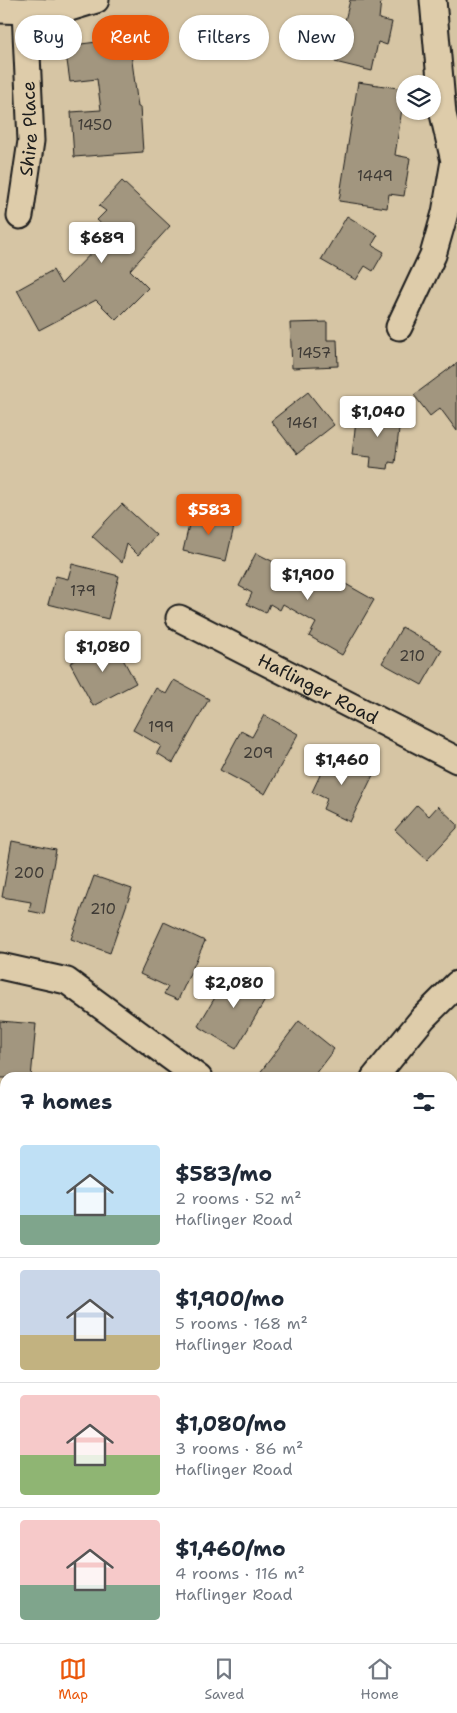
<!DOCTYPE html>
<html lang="en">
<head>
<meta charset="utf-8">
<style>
	:root { --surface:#fff; --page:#f6f6f7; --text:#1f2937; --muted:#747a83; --line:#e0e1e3; --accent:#ea580c }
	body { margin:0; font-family:"Shantell Sans",sans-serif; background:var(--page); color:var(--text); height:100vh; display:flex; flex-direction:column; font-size:19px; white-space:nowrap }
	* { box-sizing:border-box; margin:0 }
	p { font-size:16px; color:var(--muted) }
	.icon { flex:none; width:28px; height:28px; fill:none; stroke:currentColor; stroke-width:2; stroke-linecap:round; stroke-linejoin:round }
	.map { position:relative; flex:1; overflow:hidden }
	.details { position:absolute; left:0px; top:1072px; width:458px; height:571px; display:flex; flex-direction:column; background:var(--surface); border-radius:15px 15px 0 0; box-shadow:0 1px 4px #0004 }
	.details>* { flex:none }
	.banner { position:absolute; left:15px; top:15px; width:428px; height:45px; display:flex; gap:10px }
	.tools { position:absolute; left:396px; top:75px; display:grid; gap:10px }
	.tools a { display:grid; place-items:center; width:45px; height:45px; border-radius:50%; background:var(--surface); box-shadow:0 1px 4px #0004; font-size:25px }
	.price { position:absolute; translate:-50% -42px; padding:0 11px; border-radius:5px; background:#fff; color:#222; font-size:16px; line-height:32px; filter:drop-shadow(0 1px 2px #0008) }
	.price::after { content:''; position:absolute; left:50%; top:30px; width:15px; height:11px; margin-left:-8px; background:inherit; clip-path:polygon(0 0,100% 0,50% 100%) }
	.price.active { background:var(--accent); color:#fff }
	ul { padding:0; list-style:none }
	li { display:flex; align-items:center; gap:15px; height:125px; padding:0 20px }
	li+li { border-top:1px solid var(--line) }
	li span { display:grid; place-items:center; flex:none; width:140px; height:100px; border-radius:5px; color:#555 }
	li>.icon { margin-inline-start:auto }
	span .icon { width:60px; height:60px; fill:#fffc; stroke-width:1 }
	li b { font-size:21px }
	h2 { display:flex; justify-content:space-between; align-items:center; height:60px; padding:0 20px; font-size:21px }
	.pill { padding:0 18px; border-radius:22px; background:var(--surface); box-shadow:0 1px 4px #0004; font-size:18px; line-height:45px }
	.pill.active { background:var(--accent); color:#fff }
	.tabs { display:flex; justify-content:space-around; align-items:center; height:70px; border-top:1px solid var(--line); background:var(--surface); font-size:14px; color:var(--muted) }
	.tabs a { display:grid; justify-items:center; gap:2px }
	.tabs .active { color:var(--accent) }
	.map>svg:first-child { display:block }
	.green { fill:#b8a98d; stroke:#6a6254 }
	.building { fill:#a2967f; stroke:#1c1c1c }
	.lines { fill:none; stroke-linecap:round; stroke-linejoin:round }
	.minor-casing { stroke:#1c1c1c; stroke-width:29 }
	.path { stroke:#1c1c1c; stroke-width:3; stroke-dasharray:1 4; stroke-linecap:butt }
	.minor { stroke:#deccaa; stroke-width:25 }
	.labels { text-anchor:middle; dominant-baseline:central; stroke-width:4; stroke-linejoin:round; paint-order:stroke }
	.number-label { font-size:15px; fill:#3e3a35 }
	.street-label { font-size:18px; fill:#1c1c1c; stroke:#deccaa }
</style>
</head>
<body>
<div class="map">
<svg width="457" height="1643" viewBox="0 0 457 1643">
	<rect width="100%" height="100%" fill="#d6c5a4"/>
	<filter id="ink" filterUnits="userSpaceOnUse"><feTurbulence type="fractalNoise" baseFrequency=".02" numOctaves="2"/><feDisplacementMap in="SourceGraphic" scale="10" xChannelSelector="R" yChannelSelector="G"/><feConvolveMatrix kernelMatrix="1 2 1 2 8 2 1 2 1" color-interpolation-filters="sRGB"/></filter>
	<g filter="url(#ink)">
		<!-- green -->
		<polygon class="green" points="0,1254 5,1255 5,1639 243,1639 243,1643 0,1643"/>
		<!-- building -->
		<g class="building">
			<polygon points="350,0 381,0 379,19 392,22 387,45 378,42 372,71 335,62"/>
			<polygon points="129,38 138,107 140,107 143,152 74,157 71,112 101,110 97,79 70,82 65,46"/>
			<polygon points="358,82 405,89 395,155 410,158 404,196 389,194 387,208 339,201"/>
			<polygon points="122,181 170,226 130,270 148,288 116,320 96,300 39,330 17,290 53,270 61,284 111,233 97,220 106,211 99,206"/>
			<polygon points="347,216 378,235 372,245 384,252 373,271 365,266 356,280 321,260"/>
			<polygon points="327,322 327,340 337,340 338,366 292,368 290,323"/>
			<polygon points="457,363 457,431 440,408 430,416 414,395"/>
			<polygon points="308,392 334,425 297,454 271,421"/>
			<polygon points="373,409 401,412 395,463 389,462 388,469 370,467 371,457 352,455 356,421 371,423"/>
			<polygon points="122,504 156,535 138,555 127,544 122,563 92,536"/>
			<polygon points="192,512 235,522 226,561 183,551"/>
			<polygon points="256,553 321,586 328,574 374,600 342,655 309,636 316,623 283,604 280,610 270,604 266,613 247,604 252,593 239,586"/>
			<polygon points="72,564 119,576 108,619 48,604 56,576 68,579"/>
			<polygon points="402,627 442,650 422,685 382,663"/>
			<polygon points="113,641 136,683 93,706 70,663"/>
			<polygon points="174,680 209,699 173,763 157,753 161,746 133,730 156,688 166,694"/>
			<polygon points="264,715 298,734 265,794 220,770 241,731 252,737"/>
			<polygon points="331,752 374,773 350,822 323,809 327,799 312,792"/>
			<polygon points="417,805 429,816 438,806 457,824 457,828 427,860 395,830"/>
			<polygon points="12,841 56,850 44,914 29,911 31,902 2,897"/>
			<polygon points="94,876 132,889 110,953 71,939"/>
			<polygon points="164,922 205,941 178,1000 164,994 168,987 140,974"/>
			<polygon points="232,969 270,992 236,1049 198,1026"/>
			<polygon points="0,1021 36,1024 31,1078 0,1078"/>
			<polygon points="299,1021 334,1049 312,1078 256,1078"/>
		</g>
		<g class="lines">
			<defs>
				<g id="minor">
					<polyline points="0,10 56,12 96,0"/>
					<path id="s1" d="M20,216l11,-75 -6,-130"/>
					<polyline points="399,327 433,255 445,213 454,161 443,114 433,0"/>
					<path id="s2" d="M179,618l278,142"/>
					<polyline points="0,966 67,981 199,1078"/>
					<polyline points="374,1078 423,1018 457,984"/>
					<polyline points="452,1408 457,1417"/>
				</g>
			</defs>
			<!-- minor casing -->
			<use href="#minor" class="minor-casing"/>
			<!-- path -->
			<g class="path">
				<polyline points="0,1298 5,1297"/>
				<polyline points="187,1643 187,1639"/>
			</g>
			<!-- minor -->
			<use href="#minor" class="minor"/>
		</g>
	</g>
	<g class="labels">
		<!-- number labels -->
		<g class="number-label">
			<text x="95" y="125">1450</text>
			<text x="375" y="176">1449</text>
			<text x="314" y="353">1457</text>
			<text x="302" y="423">1461</text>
			<text x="83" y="591">179</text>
			<text x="412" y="656">210</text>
			<text x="161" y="727">199</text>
			<text x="258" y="753">209</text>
			<text x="29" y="873">200</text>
			<text x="103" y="909">210</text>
		</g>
		<!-- street labels -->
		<g class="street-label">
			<text stroke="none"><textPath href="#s1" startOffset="88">Shire Place</textPath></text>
			<text stroke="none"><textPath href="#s2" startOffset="156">Haflinger Road</textPath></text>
		</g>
	</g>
</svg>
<div class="tools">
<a><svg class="icon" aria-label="layers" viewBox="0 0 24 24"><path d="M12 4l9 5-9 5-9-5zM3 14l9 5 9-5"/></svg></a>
</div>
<b class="price" style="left:102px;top:264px">$689</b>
<b class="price" style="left:378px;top:438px">$1,040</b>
<b class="price active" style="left:209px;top:536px">$583</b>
<b class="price" style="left:308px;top:601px">$1,900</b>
<b class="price" style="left:103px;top:673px">$1,080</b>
<b class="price" style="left:342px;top:786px">$1,460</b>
<b class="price" style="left:234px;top:1009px">$2,080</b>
<div class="banner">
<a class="pill">Buy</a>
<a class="pill active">Rent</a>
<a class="pill">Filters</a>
<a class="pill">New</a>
</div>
<section class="details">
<h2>7 homes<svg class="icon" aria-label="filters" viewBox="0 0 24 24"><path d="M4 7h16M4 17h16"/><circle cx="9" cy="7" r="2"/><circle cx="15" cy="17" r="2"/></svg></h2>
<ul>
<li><span style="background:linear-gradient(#bfe0f5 70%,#7fa58c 0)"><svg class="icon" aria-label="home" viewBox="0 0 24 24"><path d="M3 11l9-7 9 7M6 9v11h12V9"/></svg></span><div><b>$583/mo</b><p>2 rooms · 52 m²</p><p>Haflinger Road</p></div></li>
<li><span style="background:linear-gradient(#c9d6e8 65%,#c2b280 0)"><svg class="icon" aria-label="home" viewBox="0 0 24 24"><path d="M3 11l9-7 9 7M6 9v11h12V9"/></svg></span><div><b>$1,900/mo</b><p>5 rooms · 168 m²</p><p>Haflinger Road</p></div></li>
<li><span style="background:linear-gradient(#f6c9c9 60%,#8fb573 0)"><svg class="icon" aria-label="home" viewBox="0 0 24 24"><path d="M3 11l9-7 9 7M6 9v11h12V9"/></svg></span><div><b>$1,080/mo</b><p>3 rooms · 86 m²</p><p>Haflinger Road</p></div></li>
<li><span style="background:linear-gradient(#f6c9c9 65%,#7fa58c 0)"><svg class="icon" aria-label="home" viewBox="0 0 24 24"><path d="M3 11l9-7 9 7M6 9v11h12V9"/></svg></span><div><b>$1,460/mo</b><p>4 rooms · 116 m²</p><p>Haflinger Road</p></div></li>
</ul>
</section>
</div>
<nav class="tabs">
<a class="active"><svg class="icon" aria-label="map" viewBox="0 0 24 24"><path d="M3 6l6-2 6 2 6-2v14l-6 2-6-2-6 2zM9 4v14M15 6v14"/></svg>Map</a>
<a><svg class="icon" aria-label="saved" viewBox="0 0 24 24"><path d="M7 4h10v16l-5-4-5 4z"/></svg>Saved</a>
<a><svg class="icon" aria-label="home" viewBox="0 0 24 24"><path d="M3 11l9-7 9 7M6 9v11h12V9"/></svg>Home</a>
</nav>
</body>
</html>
